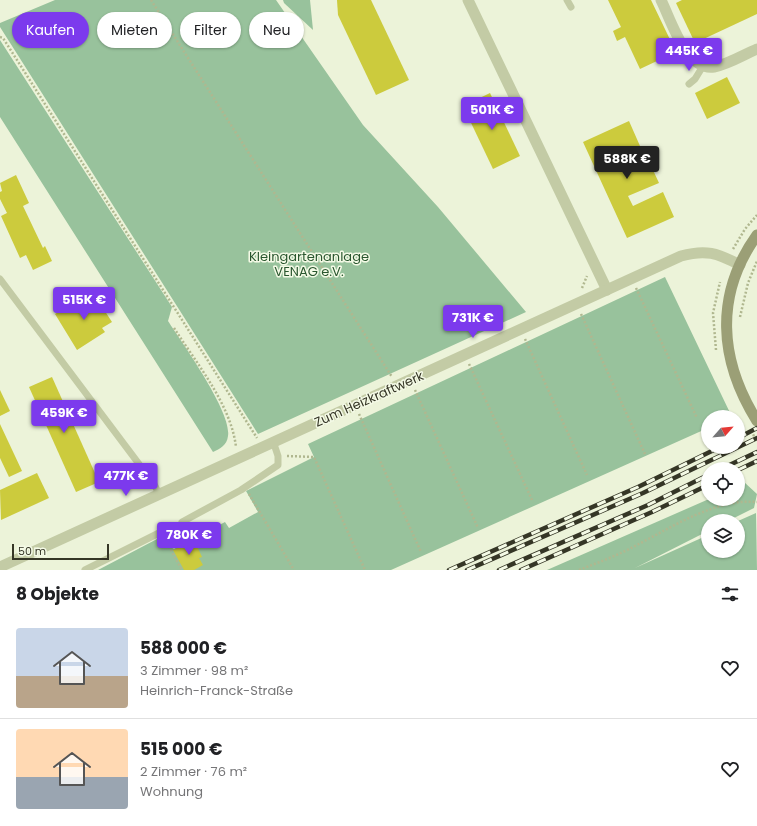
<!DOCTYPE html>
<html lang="de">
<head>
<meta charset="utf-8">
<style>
	:root { --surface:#fff; --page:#f2f2f2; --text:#202124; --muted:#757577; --line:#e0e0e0; --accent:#7c3aed }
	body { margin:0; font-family:Poppins,sans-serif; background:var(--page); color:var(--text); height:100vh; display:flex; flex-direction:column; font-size:15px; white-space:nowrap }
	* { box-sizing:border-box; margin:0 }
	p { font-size:13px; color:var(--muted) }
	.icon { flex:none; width:22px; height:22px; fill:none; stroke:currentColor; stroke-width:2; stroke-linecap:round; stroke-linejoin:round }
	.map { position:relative; height:570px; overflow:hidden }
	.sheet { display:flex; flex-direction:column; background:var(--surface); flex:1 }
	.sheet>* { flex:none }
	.banner { position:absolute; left:12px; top:12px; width:400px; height:36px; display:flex; gap:8px }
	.needle { width:26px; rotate:63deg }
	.tools { position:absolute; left:701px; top:410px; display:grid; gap:8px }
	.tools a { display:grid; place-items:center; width:44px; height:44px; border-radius:50%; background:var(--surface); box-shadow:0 1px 3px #0004; font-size:20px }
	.scale { position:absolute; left:12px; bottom:10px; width:97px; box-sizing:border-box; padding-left:4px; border:2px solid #353626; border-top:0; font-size:11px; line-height:14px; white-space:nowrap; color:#353626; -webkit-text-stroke:3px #f4fae6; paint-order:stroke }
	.price { position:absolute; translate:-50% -34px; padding:0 9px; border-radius:4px; background:var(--accent); color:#fff; font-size:13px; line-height:26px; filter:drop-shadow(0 1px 2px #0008) }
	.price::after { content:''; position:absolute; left:50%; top:24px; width:12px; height:9px; margin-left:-6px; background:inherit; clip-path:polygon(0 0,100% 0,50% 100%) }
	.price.selected { background:#222; color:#fff }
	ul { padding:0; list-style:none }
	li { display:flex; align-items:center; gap:12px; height:100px; padding:0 16px }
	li+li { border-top:1px solid var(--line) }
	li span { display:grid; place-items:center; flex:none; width:112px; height:80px; border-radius:4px; color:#555 }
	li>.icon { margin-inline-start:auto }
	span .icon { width:48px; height:48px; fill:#fffc; stroke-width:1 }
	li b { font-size:17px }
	h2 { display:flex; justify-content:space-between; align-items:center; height:48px; padding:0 16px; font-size:17px }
	.chip { padding:0 14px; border-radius:18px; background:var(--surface); box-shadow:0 1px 3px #0004; font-size:14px; line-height:36px }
	.chip.selected { background:var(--accent); color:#fff }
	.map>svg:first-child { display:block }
	.green { fill:#98c29c }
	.building { fill:#cccb3d }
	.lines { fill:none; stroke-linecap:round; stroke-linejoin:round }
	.path { stroke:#b0b78f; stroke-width:2.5; stroke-dasharray:2 2; stroke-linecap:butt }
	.service { stroke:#c3cba5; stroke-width:7 }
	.minor { stroke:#c3cba5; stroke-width:11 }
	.secondary { stroke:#9b9f76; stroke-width:11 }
	.rail-casing { stroke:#353626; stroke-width:4.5 }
	.rail { stroke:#f4fae6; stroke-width:3; stroke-dasharray:9; stroke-linecap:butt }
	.labels { text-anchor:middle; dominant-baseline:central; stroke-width:3; stroke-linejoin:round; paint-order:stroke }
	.park-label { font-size:13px; fill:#29562e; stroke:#f4fae6 }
	.street-label { font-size:13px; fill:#353626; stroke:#f4fae6 }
</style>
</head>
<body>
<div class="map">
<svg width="757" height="570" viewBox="0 0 757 570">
	<rect width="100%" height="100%" fill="#ecf3d9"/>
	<!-- green -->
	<g class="green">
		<polygon points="55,0 276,0 363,125 438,207 526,312 258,434 0,27 0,23"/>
		<polygon points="283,0 310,0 313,30 284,3"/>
		<path d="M0,40l172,267 -4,14c14,22 64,91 60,115 -1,9 -8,13 -15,16l-213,-335z"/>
		<polygon points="665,277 732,417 708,417 708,428 391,570 98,570 157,539 174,549 225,522 229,528 258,512 246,491 314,457 308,444"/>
		<polygon points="744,482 757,494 754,508 728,521 708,521 708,531 635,568 708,535 708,551 738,551 738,521 756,513 757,570 547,570 709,499 738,499 738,485"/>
	</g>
	<!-- building -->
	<g class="building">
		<polygon points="337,0 371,0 409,80 376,95 338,15"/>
		<polygon points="608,0 651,0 676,52 640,69 625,37 617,41 613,31 621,27"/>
		<polygon points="682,0 757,0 757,14 695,43 676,3"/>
		<polygon points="727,77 740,103 707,119 695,93"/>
		<polygon points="490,93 520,156 493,169 463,106"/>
		<polygon points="629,121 640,146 611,160 615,169 646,155 659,183 628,196 633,206 663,192 674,217 627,238 583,142"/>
		<polygon points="16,175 29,203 23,206 43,248 45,246 52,261 33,270 26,255 20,258 1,216 7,213 0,199 0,192 2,191 0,183"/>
		<polygon points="91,295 97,299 112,322 102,328 105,332 77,350 55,314 83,297"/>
		<polygon points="52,377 99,482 76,492 29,387"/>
		<polygon points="0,390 10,411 0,416"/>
		<polygon points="0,424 22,471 9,477 0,458"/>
		<polygon points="37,473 49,498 1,520 0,490"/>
		<polygon points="194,540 202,557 199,558 203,565 194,570 184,570 173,550"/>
	</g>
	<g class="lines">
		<!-- path -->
		<g class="path">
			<polyline points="151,0 392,377"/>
			<polyline points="0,37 3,38 24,71 257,438"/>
			<polyline points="733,249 745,229 757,215"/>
			<polyline points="582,288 587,276"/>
			<polyline points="636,288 697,418"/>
			<polyline points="581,314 645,454"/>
			<polyline points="740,317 748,283 757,261"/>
			<path d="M174,328c23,36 57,77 62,119"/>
			<polyline points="525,339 587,475"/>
			<polyline points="716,350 713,313 720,282"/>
			<polyline points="469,364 533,502"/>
			<polyline points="415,390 478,528"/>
			<polyline points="359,414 421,552"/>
			<polyline points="751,431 757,441"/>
			<polyline points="287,456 314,457 365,570"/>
			<polyline points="249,494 294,570"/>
			<polyline points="165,539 182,570"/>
			<path d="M579,570c18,-7 37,-14 54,-23 36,-18 82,-49 124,-45"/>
		</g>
		<!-- service -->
		<g class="service">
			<polyline points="567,0 571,7"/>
			<polyline points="689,84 695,79 703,66"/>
			<polyline points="0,279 154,484 159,494"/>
			<polyline points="182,522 241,490 278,465 278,456 273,441"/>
			<polyline points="85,570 161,532"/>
		</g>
		<!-- minor -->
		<g class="minor">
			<polyline points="468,0 607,290"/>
			<path d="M661,0c10,20 25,71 53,67 15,-3 29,-12 43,-18"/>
			<path d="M0,567l681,-311c25,-7 36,-3 59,9"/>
		</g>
		<!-- secondary -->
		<path class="secondary" d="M757,235c-43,60 -38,125 0,186"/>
		<defs>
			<g id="rail">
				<polyline points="738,438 757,428"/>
				<polyline points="721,469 757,452"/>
				<polyline points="738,470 757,461"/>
				<polyline points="449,570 638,487 720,447"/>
				<polyline points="467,570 643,493 757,438"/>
				<polyline points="499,570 648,505 708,475"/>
				<polyline points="521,570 652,512 708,485"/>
			</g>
		</defs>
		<!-- rail casing -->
		<use href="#rail" class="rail-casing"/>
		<!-- rail -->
		<use href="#rail" class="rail"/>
	</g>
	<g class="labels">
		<!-- park labels -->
		<g class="park-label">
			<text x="309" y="256">Kleingartenanlage<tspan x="309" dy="15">VENAG e.V.</tspan></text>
		</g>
		<!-- street labels -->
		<g class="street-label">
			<text transform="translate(369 399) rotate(-24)">Zum Heizkraftwerk</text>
		</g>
	</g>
</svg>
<div class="tools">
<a><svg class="needle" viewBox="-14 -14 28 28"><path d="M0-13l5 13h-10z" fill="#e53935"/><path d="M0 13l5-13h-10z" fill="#757577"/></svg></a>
<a><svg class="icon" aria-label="locate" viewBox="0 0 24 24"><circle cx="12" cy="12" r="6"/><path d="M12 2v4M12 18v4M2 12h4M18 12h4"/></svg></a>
<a><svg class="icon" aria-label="layers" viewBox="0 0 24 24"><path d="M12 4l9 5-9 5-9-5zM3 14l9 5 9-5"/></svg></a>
</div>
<div class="scale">50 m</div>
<b class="price" style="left:689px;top:72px">445K €</b>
<b class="price" style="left:492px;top:131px">501K €</b>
<b class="price selected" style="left:627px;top:180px">588K €</b>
<b class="price" style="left:84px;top:321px">515K €</b>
<b class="price" style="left:473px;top:339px">731K €</b>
<b class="price" style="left:64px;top:434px">459K €</b>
<b class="price" style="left:126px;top:497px">477K €</b>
<b class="price" style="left:189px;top:556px">780K €</b>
<div class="banner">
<a class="chip selected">Kaufen</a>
<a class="chip">Mieten</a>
<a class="chip">Filter</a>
<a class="chip">Neu</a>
</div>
</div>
<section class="sheet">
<h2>8 Objekte<svg class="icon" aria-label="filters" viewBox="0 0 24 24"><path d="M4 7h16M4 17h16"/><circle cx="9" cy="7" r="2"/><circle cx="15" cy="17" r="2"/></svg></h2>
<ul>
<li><span style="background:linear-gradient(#c9d6e8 60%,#b9a48a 0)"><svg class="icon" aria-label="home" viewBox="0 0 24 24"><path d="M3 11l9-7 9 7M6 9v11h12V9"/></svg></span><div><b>588 000 €</b><p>3 Zimmer · 98 m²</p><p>Heinrich-Franck-Straße</p></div><svg class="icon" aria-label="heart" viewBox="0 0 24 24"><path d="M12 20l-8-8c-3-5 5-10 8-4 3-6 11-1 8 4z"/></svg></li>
<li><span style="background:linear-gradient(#ffd9b3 60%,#9aa5b1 0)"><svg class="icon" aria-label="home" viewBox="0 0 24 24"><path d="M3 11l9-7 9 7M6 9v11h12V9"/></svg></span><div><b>515 000 €</b><p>2 Zimmer · 76 m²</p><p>Wohnung</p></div><svg class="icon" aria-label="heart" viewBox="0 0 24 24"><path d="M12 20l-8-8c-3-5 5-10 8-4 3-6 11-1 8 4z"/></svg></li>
</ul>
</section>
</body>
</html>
